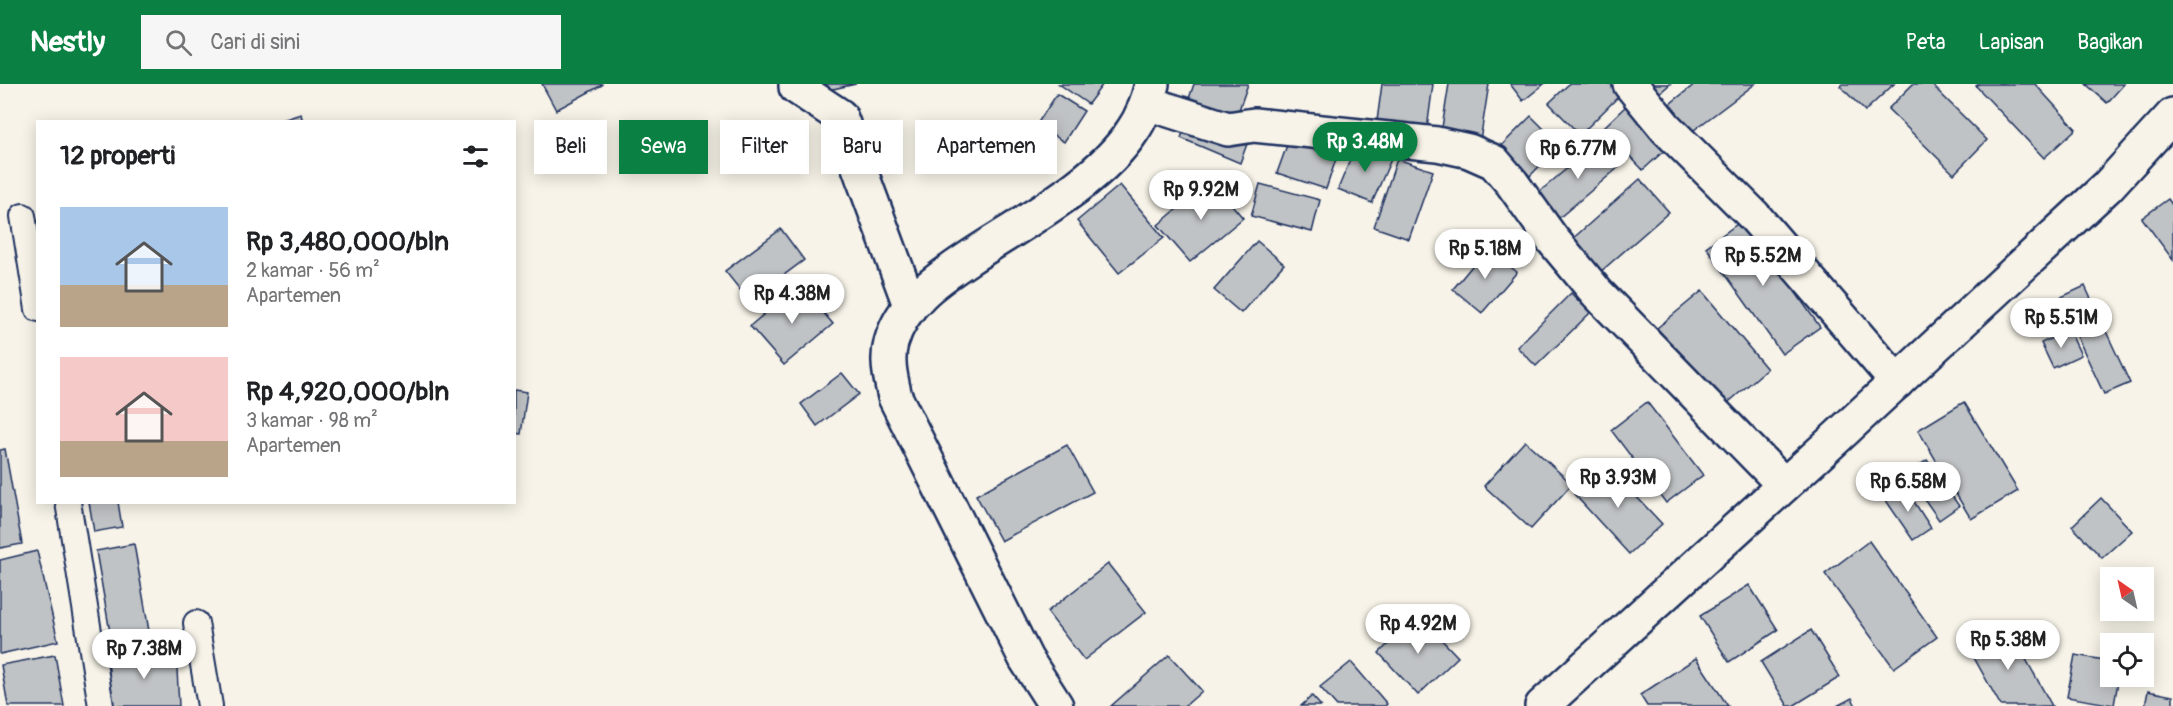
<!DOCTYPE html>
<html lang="id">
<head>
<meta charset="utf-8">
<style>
	:root { --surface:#fff; --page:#f6f6f6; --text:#202124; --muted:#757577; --accent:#0b8043 }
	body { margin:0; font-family:Pangolin,sans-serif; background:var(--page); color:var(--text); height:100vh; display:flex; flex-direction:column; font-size:22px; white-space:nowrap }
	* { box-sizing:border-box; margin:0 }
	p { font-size:20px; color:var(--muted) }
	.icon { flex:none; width:33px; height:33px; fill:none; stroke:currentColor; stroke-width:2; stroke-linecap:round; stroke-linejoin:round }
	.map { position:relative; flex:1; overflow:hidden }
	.sheet { position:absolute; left:36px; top:36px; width:480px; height:384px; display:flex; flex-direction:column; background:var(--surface); border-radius:0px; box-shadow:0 3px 15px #0003 }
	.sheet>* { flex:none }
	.hud { position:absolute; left:534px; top:36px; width:570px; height:54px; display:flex; gap:12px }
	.needle { width:39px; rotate:326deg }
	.buttons { position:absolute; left:2100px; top:483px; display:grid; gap:12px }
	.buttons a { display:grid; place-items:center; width:54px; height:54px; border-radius:0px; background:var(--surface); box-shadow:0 3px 15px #0003; font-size:30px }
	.price { position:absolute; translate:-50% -51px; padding:0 14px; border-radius:21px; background:#fff; color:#222; font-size:20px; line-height:39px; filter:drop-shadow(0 2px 3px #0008) }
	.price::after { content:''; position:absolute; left:50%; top:36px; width:18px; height:14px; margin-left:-9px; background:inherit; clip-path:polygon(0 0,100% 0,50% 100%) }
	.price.selected { background:var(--accent); color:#fff }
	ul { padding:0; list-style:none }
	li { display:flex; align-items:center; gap:18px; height:150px; padding:0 24px }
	li span { display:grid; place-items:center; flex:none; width:168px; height:120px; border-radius:0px; color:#555 }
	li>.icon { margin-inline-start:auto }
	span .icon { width:72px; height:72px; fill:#fffc; stroke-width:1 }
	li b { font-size:26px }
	h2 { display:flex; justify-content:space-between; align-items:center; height:72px; padding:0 24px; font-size:26px }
	.tag { padding:0 21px; border-radius:0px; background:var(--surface); box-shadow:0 3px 15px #0003; font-size:21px; line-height:54px }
	.tag.selected { background:var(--accent); color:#fff }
	header { display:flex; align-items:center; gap:36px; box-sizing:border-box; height:84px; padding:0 30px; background:var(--accent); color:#fff }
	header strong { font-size:28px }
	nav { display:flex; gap:33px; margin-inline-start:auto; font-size:21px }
	.search { width:420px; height:54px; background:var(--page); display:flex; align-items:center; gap:15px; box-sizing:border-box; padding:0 21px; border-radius:0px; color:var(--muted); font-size:22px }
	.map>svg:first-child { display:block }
	.building { fill:#c0c3c5; stroke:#1b2f5e; stroke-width:1.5 }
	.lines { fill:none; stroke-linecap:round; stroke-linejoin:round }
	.lane-casing { stroke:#1b2f5e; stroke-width:28 }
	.street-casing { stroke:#1b2f5e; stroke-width:38 }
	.lane { stroke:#f7f3e8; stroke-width:24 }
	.street { stroke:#f7f3e8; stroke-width:33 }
</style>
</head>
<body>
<header>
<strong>Nestly</strong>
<div class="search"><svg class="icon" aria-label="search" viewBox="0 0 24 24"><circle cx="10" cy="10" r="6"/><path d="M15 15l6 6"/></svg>Cari di sini</div>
<nav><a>Peta</a><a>Lapisan</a><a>Bagikan</a></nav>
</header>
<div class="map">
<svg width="2173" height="622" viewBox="0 0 2173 622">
	<rect width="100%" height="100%" fill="#f7f3e8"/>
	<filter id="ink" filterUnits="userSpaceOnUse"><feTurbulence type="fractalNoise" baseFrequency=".0167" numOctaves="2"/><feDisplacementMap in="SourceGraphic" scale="12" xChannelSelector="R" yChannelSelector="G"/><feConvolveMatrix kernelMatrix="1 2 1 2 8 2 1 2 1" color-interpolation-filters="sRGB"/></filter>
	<g filter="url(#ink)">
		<!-- building -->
		<g class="building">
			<polygon points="542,0 602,0 602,1 556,26"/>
			<polygon points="812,0 856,0 814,9"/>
			<polygon points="1059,0 1103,0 1088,20"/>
			<polygon points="1194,0 1248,0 1233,43 1185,26"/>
			<polygon points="1382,0 1433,0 1427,45 1377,37"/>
			<polygon points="1449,0 1489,0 1480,57 1441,50"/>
			<polygon points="1510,0 1544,0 1523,17"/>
			<polygon points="1569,0 1617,0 1624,7 1580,51 1549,19"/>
			<polygon points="1640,0 1670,0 1653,15"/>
			<polygon points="1695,0 1755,0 1682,55 1661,27"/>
			<polygon points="1842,0 1894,0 1865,27 1840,2"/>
			<polygon points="1913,0 1931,0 1987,56 1954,90 1888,25"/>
			<polygon points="1979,0 2035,0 2076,45 2044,74 1976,2"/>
			<polygon points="2086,0 2124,0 2107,19"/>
			<polygon points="1057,10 1084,27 1064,58 1037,40"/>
			<polygon points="1627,21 1668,63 1643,86 1603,44"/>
			<polygon points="301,30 303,38 276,38"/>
			<polygon points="1531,32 1560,61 1530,92 1500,63"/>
			<polygon points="1188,35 1247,60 1240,79 1181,54"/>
			<polygon points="1291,50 1339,66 1326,105 1277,89"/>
			<polygon points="1598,58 1619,83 1559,134 1538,109"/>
			<polygon points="1357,59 1392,73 1372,119 1338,105"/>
			<polygon points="1397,75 1433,87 1409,155 1374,143"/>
			<polygon points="1640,95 1669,128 1598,190 1570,157"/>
			<polygon points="1211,96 1243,134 1190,178 1158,141"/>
			<polygon points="1260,100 1320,116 1312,148 1251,132"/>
			<polygon points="1120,101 1164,154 1119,189 1077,137"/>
			<polygon points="2168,115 2173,122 2173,176 2142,134"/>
			<polygon points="1744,135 1820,243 1782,270 1706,163"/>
			<polygon points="781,145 804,176 749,217 725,187"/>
			<polygon points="1257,157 1284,180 1241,229 1214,206"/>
			<polygon points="1487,164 1517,188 1482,229 1453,205"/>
			<polygon points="799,200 833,240 784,281 750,242"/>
			<polygon points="2085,202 2130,299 2104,310 2059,214"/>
			<polygon points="1702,207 1767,285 1723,323 1657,244"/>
			<polygon points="1571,209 1590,229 1536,282 1517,263"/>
			<polygon points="2069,246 2081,271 2053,284 2041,259"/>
			<polygon points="842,289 859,310 817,342 801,320"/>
			<polygon points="514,306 527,308 521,350 514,349"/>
			<polygon points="1647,318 1703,391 1666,419 1611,346"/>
			<polygon points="1964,318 2018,407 1971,435 1918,346"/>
			<polygon points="1525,357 1572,400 1531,445 1484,402"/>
			<polygon points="1067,361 1093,408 1001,457 976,411"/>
			<polygon points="5,365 22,460 0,464 0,366"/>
			<polygon points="1927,376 1959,422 1939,436 1907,390"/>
			<polygon points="1606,380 1662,440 1629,470 1574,410"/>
			<polygon points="1904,402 1931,444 1913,456 1885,415"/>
			<polygon points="2101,414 2132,447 2102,474 2072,442"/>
			<polygon points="89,418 118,418 122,443 94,448"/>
			<polygon points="1869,457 1937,553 1894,584 1825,490"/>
			<polygon points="134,460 150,553 112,560 96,467"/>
			<polygon points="37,467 58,557 0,570 0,476"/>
			<polygon points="1108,480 1146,528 1084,576 1047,528"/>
			<polygon points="1749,501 1778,546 1729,578 1700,532"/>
			<polygon points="1418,531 1458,573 1418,611 1379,569"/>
			<polygon points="2007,541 2052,622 2001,622 1968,563"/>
			<polygon points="1811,546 1840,593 1793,622 1788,622 1761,578"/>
			<polygon points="176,567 179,622 111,622 108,573"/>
			<polygon points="55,571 64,622 8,622 1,581"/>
			<polygon points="1169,571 1202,607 1185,622 1111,622"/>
			<polygon points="2075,571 2110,577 2110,592 2119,592 2114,621 2067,613"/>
			<polygon points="1696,574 1728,622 1647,622 1640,611"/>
			<polygon points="1351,578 1387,620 1385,622 1337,622 1320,603"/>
			<polygon points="2148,607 2173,612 2173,622 2145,622"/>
			<polygon points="1312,612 1321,622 1301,622"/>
			<polygon points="1852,614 1856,622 1837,622"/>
		</g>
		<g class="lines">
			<defs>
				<g id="lane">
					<polyline points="23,132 38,225"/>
					<polyline points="68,418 101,622"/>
					<polyline points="196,539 210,622"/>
				</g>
				<g id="street">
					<polyline points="796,0 796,3 840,32 910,221"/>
					<polyline points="1630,0 1666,44 1754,132 1897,298"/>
					<polyline points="1147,19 1228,45 1254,41 1437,60 1469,67 1494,78 1512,99 1552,155 1597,209 1784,401"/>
					<path d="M1056,622l-30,-47 -131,-262c-4,-18 -9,-36 -4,-54 11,-40 45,-63 78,-85 51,-34 131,-76 164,-128 10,-14 15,-30 19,-46"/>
					<polyline points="1542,622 1835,355 2107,103 2173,31"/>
				</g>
			</defs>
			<!-- lane casing -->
			<use href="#lane" class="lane-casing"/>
			<!-- street casing -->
			<use href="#street" class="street-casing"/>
			<!-- lane -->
			<use href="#lane" class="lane"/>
			<!-- street -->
			<use href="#street" class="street"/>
		</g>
	</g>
</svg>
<div class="buttons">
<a><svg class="needle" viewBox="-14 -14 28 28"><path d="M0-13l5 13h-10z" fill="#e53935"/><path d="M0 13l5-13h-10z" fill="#757577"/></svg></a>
<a><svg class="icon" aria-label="locate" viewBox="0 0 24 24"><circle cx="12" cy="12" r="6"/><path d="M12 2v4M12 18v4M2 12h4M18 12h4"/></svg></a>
</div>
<b class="price selected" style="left:1365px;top:89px">Rp 3.48M</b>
<b class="price" style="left:1578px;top:96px">Rp 6.77M</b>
<b class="price" style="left:1201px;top:137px">Rp 9.92M</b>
<b class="price" style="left:1485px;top:196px">Rp 5.18M</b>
<b class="price" style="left:1763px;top:203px">Rp 5.52M</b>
<b class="price" style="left:792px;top:241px">Rp 4.38M</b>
<b class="price" style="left:2061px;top:265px">Rp 5.51M</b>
<b class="price" style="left:1618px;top:425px">Rp 3.93M</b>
<b class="price" style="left:1908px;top:429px">Rp 6.58M</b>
<b class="price" style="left:1418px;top:571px">Rp 4.92M</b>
<b class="price" style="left:2008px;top:587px">Rp 5.38M</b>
<b class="price" style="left:144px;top:596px">Rp 7.38M</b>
<div class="hud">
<a class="tag">Beli</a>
<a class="tag selected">Sewa</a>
<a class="tag">Filter</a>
<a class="tag">Baru</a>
<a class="tag">Apartemen</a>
</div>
<section class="sheet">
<h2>12 properti<svg class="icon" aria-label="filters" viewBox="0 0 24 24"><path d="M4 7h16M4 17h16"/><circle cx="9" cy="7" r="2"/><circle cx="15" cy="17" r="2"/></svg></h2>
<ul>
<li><span style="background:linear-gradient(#a9c7e8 65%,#b9a48a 0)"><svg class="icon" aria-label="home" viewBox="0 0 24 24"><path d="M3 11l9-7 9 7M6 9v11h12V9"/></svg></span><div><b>Rp 3,480,000/bln</b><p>2 kamar · 56 m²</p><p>Apartemen</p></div></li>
<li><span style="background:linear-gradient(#f6c9c9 70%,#b9a48a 0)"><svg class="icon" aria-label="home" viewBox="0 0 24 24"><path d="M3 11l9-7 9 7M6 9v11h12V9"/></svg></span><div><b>Rp 4,920,000/bln</b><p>3 kamar · 98 m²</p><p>Apartemen</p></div></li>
</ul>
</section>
</div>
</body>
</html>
